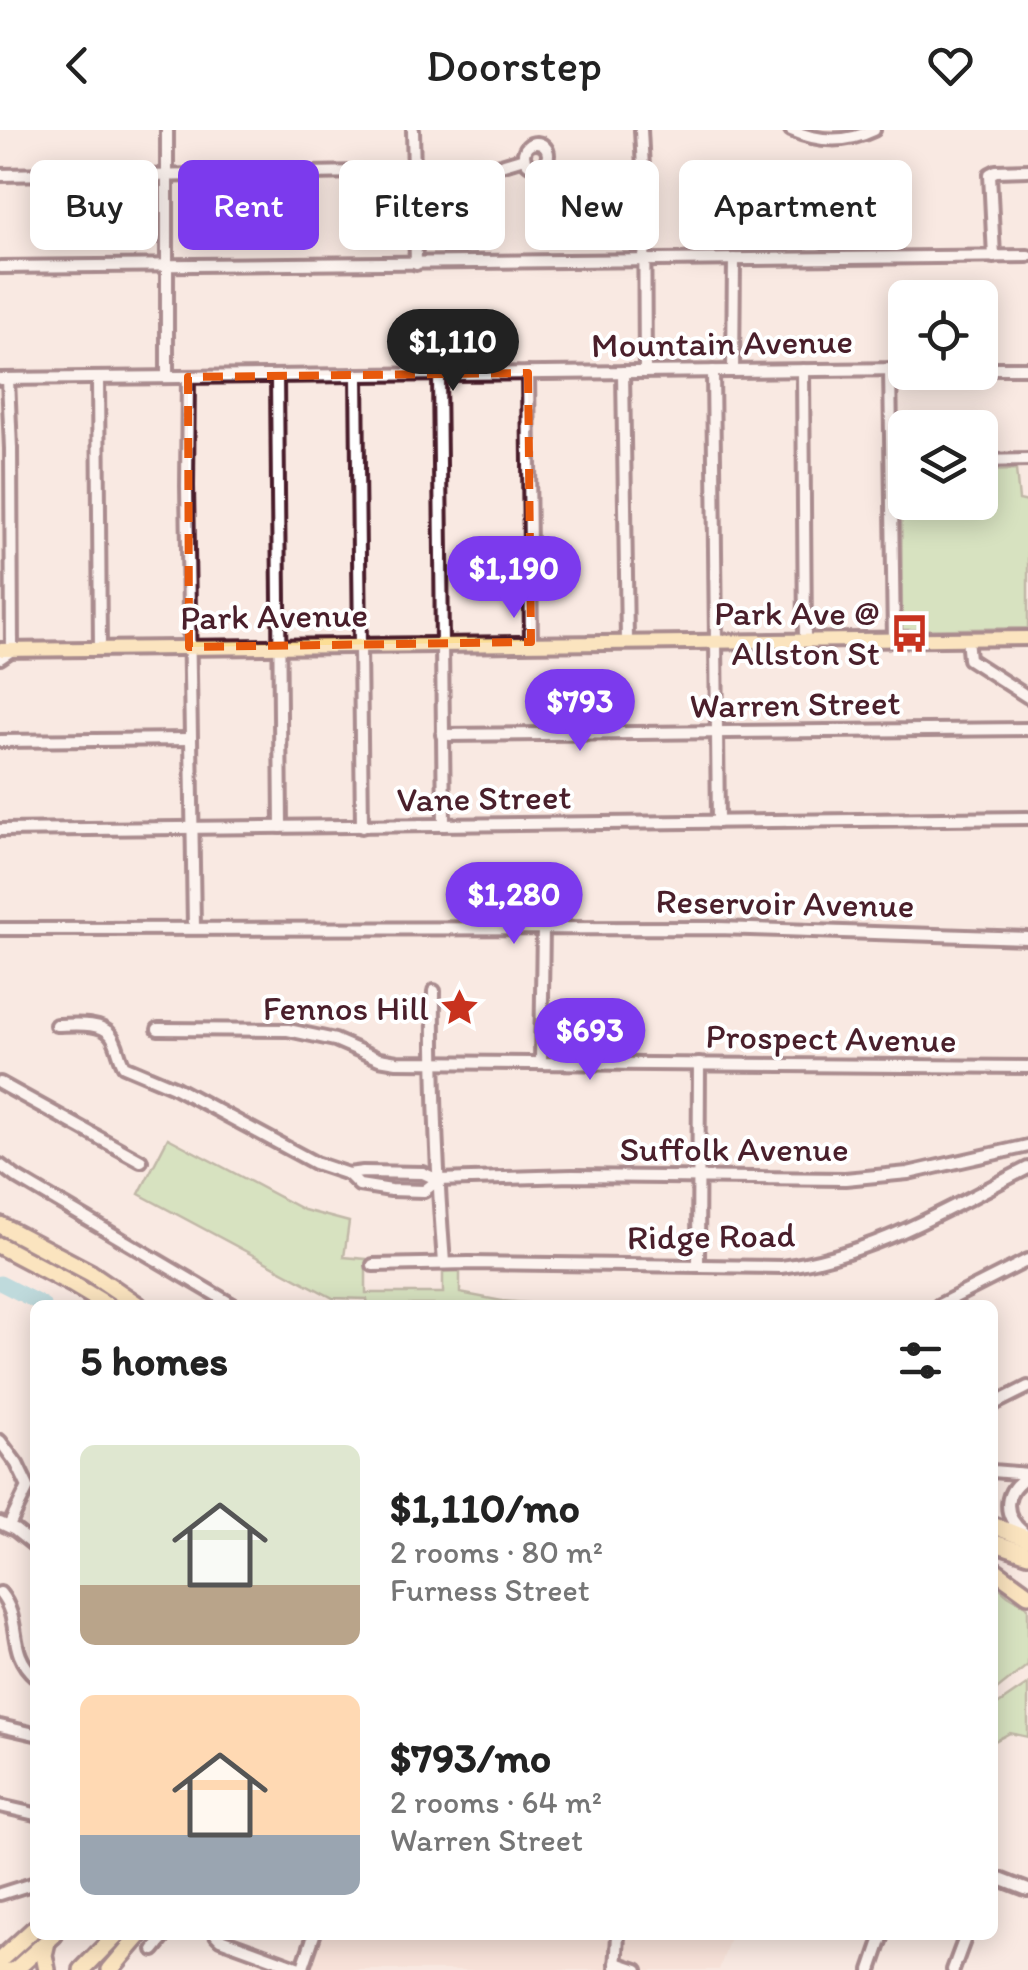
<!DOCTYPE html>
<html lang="en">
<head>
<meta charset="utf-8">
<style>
	:root { --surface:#fff; --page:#f2f2f2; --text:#222; --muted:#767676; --accent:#7c3aed }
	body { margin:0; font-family:Itim,sans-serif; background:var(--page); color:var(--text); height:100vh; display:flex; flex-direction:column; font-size:38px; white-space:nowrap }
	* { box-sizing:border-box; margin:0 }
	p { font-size:32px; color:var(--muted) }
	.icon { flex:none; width:55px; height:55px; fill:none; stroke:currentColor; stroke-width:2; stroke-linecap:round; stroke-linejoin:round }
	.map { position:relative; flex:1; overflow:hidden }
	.sheet { position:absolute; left:30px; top:1170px; width:968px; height:640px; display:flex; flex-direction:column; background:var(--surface); border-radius:15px; box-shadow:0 5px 25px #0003 }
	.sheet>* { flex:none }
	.top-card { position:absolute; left:30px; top:30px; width:970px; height:90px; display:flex; gap:20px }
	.fabs { position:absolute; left:888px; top:150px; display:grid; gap:20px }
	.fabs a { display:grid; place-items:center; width:110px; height:110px; border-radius:15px; background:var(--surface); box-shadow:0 5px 25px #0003; font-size:50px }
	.price { position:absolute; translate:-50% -85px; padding:0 22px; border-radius:35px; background:var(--accent); color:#fff; font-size:32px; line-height:65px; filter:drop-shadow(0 2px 5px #0008) }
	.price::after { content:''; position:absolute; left:50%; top:60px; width:30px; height:22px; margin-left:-15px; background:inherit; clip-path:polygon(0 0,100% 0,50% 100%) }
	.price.selected { background:#222; color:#fff }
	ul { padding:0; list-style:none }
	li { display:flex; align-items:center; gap:30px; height:250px; padding:0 50px }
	li span { display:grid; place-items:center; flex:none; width:280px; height:200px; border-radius:15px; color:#555 }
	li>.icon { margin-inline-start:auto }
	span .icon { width:120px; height:120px; fill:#fffc; stroke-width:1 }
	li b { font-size:42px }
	h2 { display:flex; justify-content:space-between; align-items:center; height:120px; padding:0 50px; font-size:42px }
	.pill { padding:0 35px; border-radius:15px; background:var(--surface); box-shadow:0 5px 25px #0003; font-size:35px; line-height:90px }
	.pill.selected { background:var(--accent); color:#fff }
	header { display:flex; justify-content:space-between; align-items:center; height:130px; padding:0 50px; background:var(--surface); font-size:45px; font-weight:600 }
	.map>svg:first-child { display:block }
	.built { fill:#f5dace }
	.green { fill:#aed997; stroke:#7c7c61; stroke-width:2.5 }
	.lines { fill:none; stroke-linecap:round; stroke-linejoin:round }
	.river { stroke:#78c7d6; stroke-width:15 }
	.minor-casing { stroke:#4a1f2b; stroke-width:18 }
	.major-casing { stroke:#4a1f2b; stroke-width:20 }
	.highway-casing { stroke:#4a1f2b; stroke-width:22 }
	.minor { stroke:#fff; stroke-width:10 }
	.major { stroke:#fcde96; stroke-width:12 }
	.highway { stroke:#fcde96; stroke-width:15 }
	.marked { fill:none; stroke:#e8590c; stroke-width:8; stroke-dasharray:20 12; stroke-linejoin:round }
	.labels { text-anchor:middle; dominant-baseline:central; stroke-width:8; stroke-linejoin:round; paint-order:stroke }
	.street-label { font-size:35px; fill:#4a1f2b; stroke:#fff }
	.poi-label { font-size:35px; fill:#4a1f2b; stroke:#fff; text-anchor:end }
</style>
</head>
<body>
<header><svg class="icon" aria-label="back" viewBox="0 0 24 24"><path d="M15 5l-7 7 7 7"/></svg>Doorstep<svg class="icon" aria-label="heart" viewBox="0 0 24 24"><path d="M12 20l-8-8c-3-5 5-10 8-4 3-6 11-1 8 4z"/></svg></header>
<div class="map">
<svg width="1028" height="1840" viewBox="0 0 1028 1840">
	<rect width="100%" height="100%" fill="#f9e9e2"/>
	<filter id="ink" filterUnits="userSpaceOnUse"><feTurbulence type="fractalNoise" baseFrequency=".01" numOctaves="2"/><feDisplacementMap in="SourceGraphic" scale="20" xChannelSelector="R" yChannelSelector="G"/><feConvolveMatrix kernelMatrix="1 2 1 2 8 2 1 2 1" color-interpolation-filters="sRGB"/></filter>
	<g filter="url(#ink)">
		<!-- built -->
		<polygon class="built" points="321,1805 731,1805 719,1840 309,1840"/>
		<!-- green -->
		<g class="green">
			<polygon points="1016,340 1019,370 1028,372 1028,498 902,500 901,341 905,341 905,372 980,372 980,341"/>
			<polygon points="168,1008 304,1080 349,1092 344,1127 366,1129 366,1163 443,1163 443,1138 460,1139 460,1163 502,1171 553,1175 368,1175 367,1169 333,1168 139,1064"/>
			<polygon points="992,1451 1008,1465 1028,1477 1028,1535 993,1563"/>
			<polygon points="1028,1554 1028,1607 1010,1603 993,1612 993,1578"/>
		</g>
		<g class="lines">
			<!-- river -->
			<polyline class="river" points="0,1153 43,1175"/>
			<defs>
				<g id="minor">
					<polyline points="167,0 167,247"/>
					<polyline points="413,0 416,134"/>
					<polyline points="641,0 644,58 645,242"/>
					<path d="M791,0c27,12 56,13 83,0"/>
					<circle cx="536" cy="25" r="12"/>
					<polyline points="0,45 55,44 143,46 413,41 494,37 524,28"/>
					<polyline points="994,127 990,44 996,41 1028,40"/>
					<polyline points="0,137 1028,126"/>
					<polyline points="980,238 1028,238"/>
					<polyline points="890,239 894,509"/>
					<polyline points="803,240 805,509"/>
					<polyline points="713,241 718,692"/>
					<polyline points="733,241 734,129"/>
					<polyline points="623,242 627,511"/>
					<polyline points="528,243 531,512"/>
					<polyline points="439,244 444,695"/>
					<polyline points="357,246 362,697"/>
					<polyline points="188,247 187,356 194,797"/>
					<polyline points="277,247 281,697"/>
					<polyline points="98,248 100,518"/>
					<polyline points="0,249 905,239"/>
					<polyline points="980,331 1028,330"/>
					<polyline points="967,508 969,529 1028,567"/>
					<polyline points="0,528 12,520 11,319 8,249"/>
					<polyline points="442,605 1028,599"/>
					<polyline points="0,611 191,609"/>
					<polyline points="0,700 1028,688"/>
					<polyline points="0,799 717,798 1028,808"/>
					<path d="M434,861c-1,91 3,181 10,272"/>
					<path d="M56,895c16,0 45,-4 55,10 7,9 7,21 13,31l50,21 141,76 33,11 11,11 32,5 33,1 14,-11"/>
					<polyline points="158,899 288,900 335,910 379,929 397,932 1028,937"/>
					<polyline points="541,933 543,797"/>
					<polyline points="0,953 141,1031"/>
					<polyline points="0,1035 16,1047 233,1175"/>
					<polyline points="348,1044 363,1042 423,1043 438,1050 572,1046 845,1049 908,1043 1028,1016"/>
					<path d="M373,1135l96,-2 312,4c92,-12 166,-58 247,-99"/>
					<polyline points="698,1136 699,934"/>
					<polyline points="939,1175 1028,1130"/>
					<polyline points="992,1275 1028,1257"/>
					<polyline points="0,1311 17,1334 28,1357 9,1396"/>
					<polyline points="992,1341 1028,1344"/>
					<polyline points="0,1393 15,1400 35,1416"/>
					<path d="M1023,1402c-22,-18 -19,-42 5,-56"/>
					<path d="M0,1463c23,28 6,59 35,83"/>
					<polyline points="0,1596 35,1604"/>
					<polyline points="0,1676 35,1684"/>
					<polyline points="992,1746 1028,1760"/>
					<polyline points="0,1764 35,1753"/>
					<polyline points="216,1805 220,1809 302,1839"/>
					<polyline points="154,1820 166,1805"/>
					<polyline points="616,1833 637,1840"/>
					<polyline points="302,1840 314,1805"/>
					<polyline points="616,1840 618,1805"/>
					<polyline points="871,1840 883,1805"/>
					<polyline points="953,1840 966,1805"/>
				</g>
				<g id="major">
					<polyline points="0,520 1028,508"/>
					<polyline points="0,1839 16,1840"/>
				</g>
				<g id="highway">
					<polyline points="0,1095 91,1143 138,1175"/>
					<polyline points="0,1116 72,1154 107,1175"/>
					<polyline points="992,1395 1028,1409"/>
					<polyline points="992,1412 1028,1424"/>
					<polyline points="992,1438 1028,1464"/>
					<polyline points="0,1830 35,1798"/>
					<polyline points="15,1840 54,1805"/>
					<polyline points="47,1840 44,1825 47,1812"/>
					<polyline points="82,1840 116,1805"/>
					<polyline points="110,1840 140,1805"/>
				</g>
			</defs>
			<!-- minor casing -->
			<use href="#minor" class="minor-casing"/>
			<!-- major casing -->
			<use href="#major" class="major-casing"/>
			<!-- highway casing -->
			<use href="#highway" class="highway-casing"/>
			<!-- minor -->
			<use href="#minor" class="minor"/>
			<!-- major -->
			<use href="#major" class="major"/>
			<!-- highway -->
			<use href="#highway" class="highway"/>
		</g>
	</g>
	<!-- marked area -->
	<path d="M0 0H1028V1840H0ZM528,243l3,269 -342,5 -1,-270z" fill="#f9e9e2" fill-opacity=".55" fill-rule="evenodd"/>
	<path class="marked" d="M528,243l3,269 -342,5 -1,-270z"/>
	<!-- icons -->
	<defs>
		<symbol id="bus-bare" viewBox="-9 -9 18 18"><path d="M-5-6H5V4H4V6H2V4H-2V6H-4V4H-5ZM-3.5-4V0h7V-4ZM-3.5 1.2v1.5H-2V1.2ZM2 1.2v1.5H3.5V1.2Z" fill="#c8321e" stroke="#fff" stroke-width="2.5" paint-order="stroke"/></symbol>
		<symbol id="sight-bare" viewBox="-9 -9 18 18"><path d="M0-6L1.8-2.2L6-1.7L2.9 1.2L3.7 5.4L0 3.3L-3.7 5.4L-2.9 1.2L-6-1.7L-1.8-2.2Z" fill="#c8321e" stroke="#fff" stroke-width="2.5" paint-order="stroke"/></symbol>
	</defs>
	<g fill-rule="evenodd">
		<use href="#bus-bare" x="882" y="476" width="55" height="55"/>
		<use href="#sight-bare" x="432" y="850" width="55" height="55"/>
	</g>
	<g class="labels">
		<!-- street labels -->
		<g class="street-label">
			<text transform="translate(722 213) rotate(-1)">Mountain Avenue</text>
			<text transform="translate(274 486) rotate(-1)">Park Avenue</text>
			<text transform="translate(795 574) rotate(-1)">Warren Street</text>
			<text transform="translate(484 668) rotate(-1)">Vane Street</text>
			<text transform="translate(785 773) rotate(1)">Reservoir Avenue</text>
			<text transform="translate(831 908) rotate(1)">Prospect Avenue</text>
			<text x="734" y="1019">Suffolk Avenue</text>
			<text transform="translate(711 1106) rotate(-1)">Ridge Road</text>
		</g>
		<!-- poi labels -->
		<g class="poi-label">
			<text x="880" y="483">Park Ave @<tspan x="880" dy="40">Allston St</tspan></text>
			<text x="429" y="878">Fennos Hill</text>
		</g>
	</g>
</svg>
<div class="fabs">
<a><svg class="icon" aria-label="locate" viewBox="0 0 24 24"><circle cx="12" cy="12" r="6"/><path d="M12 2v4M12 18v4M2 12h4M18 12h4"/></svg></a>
<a><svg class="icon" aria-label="layers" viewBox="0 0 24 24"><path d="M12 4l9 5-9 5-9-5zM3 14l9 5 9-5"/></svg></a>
</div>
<b class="price selected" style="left:453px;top:264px">$1,110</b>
<b class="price" style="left:514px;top:491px">$1,190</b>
<b class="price" style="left:580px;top:624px">$793</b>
<b class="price" style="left:514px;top:817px">$1,280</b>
<b class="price" style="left:590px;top:953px">$693</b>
<div class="top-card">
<a class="pill">Buy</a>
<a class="pill selected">Rent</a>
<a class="pill">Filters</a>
<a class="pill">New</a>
<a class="pill">Apartment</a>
</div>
<section class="sheet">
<h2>5 homes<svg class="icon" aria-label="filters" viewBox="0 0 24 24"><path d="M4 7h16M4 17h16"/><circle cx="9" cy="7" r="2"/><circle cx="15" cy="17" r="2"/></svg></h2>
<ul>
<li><span style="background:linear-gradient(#dfe7d0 70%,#b9a48a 0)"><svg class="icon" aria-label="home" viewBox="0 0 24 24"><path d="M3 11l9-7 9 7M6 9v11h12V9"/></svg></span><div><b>$1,110/mo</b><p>2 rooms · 80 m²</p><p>Furness Street</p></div></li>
<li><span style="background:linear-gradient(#ffd9b3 70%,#9aa5b1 0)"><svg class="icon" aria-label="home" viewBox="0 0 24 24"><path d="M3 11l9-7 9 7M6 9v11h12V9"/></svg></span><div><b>$793/mo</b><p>2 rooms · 64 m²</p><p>Warren Street</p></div></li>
</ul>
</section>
</div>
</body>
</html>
